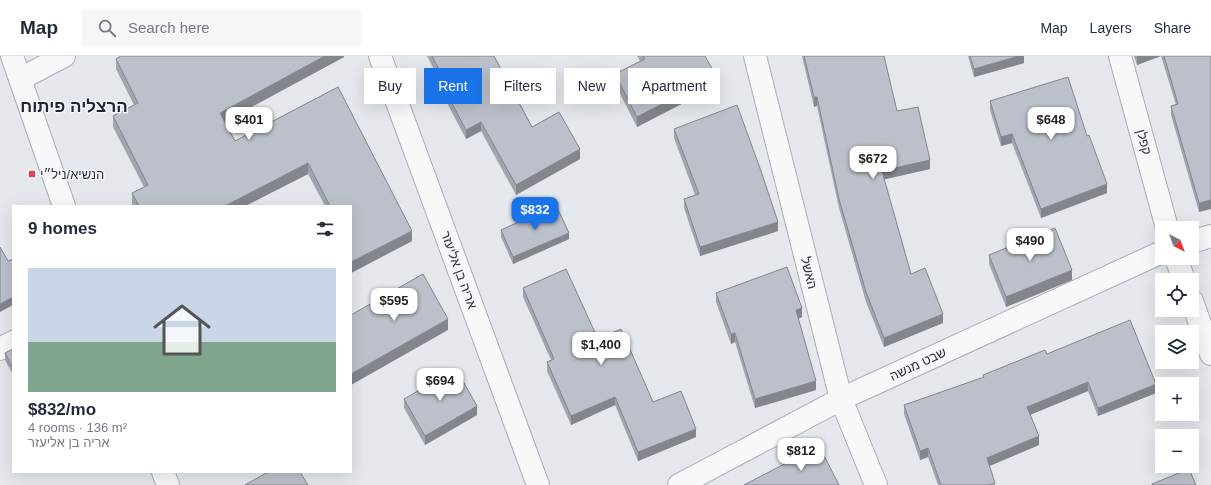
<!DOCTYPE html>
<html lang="en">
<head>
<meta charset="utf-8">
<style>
	:root { --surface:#fff; --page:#f6f6f7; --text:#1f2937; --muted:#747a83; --line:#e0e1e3; --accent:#1a73e8 }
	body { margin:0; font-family:Arial,Heebo,sans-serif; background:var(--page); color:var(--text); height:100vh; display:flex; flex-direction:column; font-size:15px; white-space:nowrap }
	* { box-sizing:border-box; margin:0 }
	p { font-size:13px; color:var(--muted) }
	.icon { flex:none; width:22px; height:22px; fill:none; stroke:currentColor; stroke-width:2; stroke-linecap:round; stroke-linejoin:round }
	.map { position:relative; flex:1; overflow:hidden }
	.details { position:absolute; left:12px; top:149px; width:340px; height:268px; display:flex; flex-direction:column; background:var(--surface); border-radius:0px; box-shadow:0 4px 16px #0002 }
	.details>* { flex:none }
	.top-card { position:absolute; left:364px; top:12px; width:380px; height:36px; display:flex; gap:8px }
	.needle { width:26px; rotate:139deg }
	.buttons { position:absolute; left:1155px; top:165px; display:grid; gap:8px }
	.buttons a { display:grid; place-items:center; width:44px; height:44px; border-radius:0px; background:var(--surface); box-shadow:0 4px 16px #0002; font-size:20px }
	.price { position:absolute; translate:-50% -34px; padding:0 9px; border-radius:8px; background:#fff; color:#222; font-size:13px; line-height:26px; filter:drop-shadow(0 1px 2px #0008) }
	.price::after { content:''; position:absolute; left:50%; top:24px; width:12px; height:9px; margin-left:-6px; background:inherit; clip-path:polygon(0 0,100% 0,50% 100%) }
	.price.on { background:var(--accent); color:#fff }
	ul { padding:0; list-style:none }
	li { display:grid; align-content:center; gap:8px; height:212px; padding:0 16px }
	li span { display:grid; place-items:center; height:124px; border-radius:0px; color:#555 }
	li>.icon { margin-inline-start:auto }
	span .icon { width:72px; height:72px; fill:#fffc; stroke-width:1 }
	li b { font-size:17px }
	h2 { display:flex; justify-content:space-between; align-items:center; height:48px; padding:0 16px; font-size:17px }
	.tag { padding:0 14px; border-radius:0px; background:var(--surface); box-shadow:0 4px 16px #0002; font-size:14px; line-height:36px }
	.tag.on { background:var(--accent); color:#fff }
	header { display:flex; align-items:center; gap:24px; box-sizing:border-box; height:56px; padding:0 20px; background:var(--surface); border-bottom:1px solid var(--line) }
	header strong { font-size:19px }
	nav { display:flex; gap:22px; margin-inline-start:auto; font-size:14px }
	.search { width:280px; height:36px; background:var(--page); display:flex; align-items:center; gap:10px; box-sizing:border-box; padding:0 14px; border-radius:0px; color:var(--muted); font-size:15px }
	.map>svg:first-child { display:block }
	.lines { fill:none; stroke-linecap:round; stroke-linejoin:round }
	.minor-casing { stroke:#a9aeb7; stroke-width:24 }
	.minor { stroke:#f7f8fa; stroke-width:22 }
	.wall { fill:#a1a5ae }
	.shaded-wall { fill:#83868d }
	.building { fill:#bbc0ca; stroke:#83868d }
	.poi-dot { fill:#d1495b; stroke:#f4f6f9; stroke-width:1.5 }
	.labels { text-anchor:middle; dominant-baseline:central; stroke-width:3; stroke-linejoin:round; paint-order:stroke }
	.street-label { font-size:13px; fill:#2b3445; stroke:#f4f6f9 }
	.poi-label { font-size:13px; fill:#2b3445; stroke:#f4f6f9; text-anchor:start }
	.district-label { font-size:17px; font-weight:bold; fill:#1d2536; stroke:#f4f6f9 }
</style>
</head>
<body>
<header>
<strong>Map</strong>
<div class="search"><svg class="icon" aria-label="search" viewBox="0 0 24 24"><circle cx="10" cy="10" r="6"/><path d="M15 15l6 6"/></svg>Search here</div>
<nav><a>Map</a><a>Layers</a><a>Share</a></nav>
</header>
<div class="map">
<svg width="1211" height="429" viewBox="0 0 1211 429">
	<rect width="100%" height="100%" fill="#e4e7ec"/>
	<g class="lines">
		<defs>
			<g id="minor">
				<polyline points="12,0 64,150"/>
				<polyline points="380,0 538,429"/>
				<polyline points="755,0 841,343 876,429"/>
				<polyline points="1120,0 1167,172"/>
				<polyline points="20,23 64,0"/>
				<polyline points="1192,186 1211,180"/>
				<polyline points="1176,202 1184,224"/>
				<polyline points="1192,245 1211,298"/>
				<polyline points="0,293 13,286"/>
				<polyline points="163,416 168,429"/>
				<polyline points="679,429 841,343 1162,196"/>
			</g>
		</defs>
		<!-- minor casing -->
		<use href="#minor" class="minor-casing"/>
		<!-- minor -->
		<use href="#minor" class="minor"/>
	</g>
	<!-- wall -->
	<g class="wall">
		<polygon points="344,0 344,1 224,65 235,85 338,31 412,185 351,217 351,150 325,150 308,118 245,150 133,150 132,148 132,137 144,131 113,71 113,60 134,49 116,13 116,3"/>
		<polygon points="427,0 494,0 532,71 580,103 516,139 481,75 466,83 446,45 446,36"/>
		<polygon points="637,0 705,0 716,30 637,71 615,28 615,18 640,5"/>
		<polygon points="802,0 884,0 897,55 930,113 884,123 911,218 943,267 884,291 866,246 839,152 817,50 814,51"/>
		<polygon points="968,0 1024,0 1024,7 974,21"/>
		<polygon points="1134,0 1211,0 1199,156 1171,59 1171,50 1176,49 1161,0 1137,9"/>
		<polygon points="990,45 1087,80 1107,137 1041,162 1012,87 1001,90 990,54"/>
		<polygon points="674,73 778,175 700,200 684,152 684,143 695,139 674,82"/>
		<polygon points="501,174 569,183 513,208 501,181"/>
		<polygon points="989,199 1072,224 1006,251 989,208"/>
		<polygon points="523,232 598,283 653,346 696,381 638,405 615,349 571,369 547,315 547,306 551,304 523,241"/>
		<polygon points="716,237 802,261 798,263 816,334 755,352 735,286 731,288 716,246"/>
		<polygon points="13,293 13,319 5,304 5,297"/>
		<polygon points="1047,298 1156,337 1098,360 1088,335 1030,359 1039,389 989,410 995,429 938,429 928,401 920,404 904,358 904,349 983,322 983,319"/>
		<polygon points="404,343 477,359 425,389 404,352"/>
	</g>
	<!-- shaded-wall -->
	<g class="shaded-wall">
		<polygon points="325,0 344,0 344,1 220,68 220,57"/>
		<polygon points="1019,0 1024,0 1024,7 974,21 974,13"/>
		<polygon points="1137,0 1161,0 1137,9"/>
		<polygon points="716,20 716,30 637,71 637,61"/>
		<polygon points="814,41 817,41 817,50 814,51"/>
		<polygon points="481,66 481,75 466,83 466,74"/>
		<polygon points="1012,78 1012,87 1001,90 1001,81"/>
		<polygon points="580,93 580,103 516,139 516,129"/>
		<polygon points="930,104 930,113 882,124 882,115"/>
		<polygon points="308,107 308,118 245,150 225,150"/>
		<polygon points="1107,128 1107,137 1041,162 1041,153"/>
		<polygon points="1211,144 1211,153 1199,156 1199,147"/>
		<polygon points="778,166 778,175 700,200 700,191"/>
		<polygon points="412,175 412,185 351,217 351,206"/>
		<polygon points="569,177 569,183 513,208 513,201"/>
		<polygon points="1072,214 1072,224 1006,251 1006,241"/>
		<polygon points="13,241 13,249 0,256 0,248"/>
		<polygon points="802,252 802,261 796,264 796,254"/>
		<polygon points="943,258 943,267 884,291 884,282"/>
		<polygon points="448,263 448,274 351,329 351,318"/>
		<polygon points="735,277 735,286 731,288 731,278"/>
		<polygon points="816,325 816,334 755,352 755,343"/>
		<polygon points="1088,326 1088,335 1027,360 1027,351"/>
		<polygon points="1156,328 1156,337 1098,360 1098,352"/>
		<polygon points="615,341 615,349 571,369 571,360"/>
		<polygon points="477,350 477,359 425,389 425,380"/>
		<polygon points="696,373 696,381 638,405 638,396"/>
		<polygon points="1039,380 1039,389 987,411 987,402"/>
		<polygon points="928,392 928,401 920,404 920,395"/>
	</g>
	<!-- building -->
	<g class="building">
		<polygon points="121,0 325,0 220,57 235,85 338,31 412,175 351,206 351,150 330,150 308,107 225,150 139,150 132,137 148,129 113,60 138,47 116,3"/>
		<polygon points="432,0 494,0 532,71 559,56 580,93 516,129 481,66 466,74 446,36 450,34"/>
		<polygon points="643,0 705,0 716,20 637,61 615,18 645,3"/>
		<polygon points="804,0 884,0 897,55 918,51 930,104 882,115 911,218 925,212 943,258 884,282 866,236 839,143 817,41 814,41"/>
		<polygon points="970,0 1019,0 974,13"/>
		<polygon points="1164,0 1211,0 1211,144 1199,147 1171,50 1178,48"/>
		<polygon points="1068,21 1087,80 1089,79 1107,128 1041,153 1012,78 1001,81 990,45"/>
		<polygon points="737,49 761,115 778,166 700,191 684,143 699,138 674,73"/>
		<polygon points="556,149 569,177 513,201 501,174"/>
		<polygon points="1055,172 1072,214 1006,241 989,199"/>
		<polygon points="0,191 8,205 13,203 13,241 0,248"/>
		<polygon points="787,211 802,252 796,254 816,325 755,343 735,277 731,278 716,237"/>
		<polygon points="566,213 598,283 621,273 653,346 681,335 696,373 638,396 615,341 571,360 547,306 554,303 523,232"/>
		<polygon points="423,218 448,263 351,318 351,259"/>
		<polygon points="1130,264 1156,328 1098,352 1088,326 1027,351 1039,380 987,402 995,427 989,429 941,429 928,392 920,395 904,349 984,321 983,319 1045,294 1047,298"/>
		<polygon points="13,293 13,312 5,297"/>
		<polygon points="456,313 477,350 425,380 404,343"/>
		<polygon points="819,390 839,429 744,429"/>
		<polygon points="1189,413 1196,429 1152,429 1152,428"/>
		<polygon points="268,416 300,416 308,429 245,429"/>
	</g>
	<!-- markers -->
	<rect class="poi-dot" x="28" y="114" width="8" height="8" rx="2"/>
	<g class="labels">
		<!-- street labels -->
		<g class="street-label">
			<text transform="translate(1144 86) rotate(75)">קפלן</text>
			<text transform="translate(459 214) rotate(70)">אריה בן אליעזר</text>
			<text transform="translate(809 217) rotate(76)">האשל</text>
			<text transform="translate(918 308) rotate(-25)">שבט מנשה</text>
		</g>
		<!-- poi labels -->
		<g class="poi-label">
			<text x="40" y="118">הנשיא/ניל״י</text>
		</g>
		<!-- district labels -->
		<g class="district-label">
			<text x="74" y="50">הרצליה פיתוח</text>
		</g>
	</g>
</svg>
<div class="buttons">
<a><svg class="needle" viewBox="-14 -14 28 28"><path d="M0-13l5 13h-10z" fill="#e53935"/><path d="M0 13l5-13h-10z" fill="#747a83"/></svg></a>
<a><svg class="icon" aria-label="locate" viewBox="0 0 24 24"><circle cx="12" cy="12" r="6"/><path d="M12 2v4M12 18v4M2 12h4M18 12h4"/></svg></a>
<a><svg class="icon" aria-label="layers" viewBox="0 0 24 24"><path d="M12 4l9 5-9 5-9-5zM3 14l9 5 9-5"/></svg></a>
<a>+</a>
<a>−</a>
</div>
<b class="price" style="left:249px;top:85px">$401</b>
<b class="price" style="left:1051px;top:85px">$648</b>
<b class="price" style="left:873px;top:124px">$672</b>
<b class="price on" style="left:535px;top:175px">$832</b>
<b class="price" style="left:1030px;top:206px">$490</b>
<b class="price" style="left:394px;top:266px">$595</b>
<b class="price" style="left:601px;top:310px">$1,400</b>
<b class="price" style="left:440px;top:346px">$694</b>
<b class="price" style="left:801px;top:416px">$812</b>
<div class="top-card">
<a class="tag">Buy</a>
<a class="tag on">Rent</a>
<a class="tag">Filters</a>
<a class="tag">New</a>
<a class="tag">Apartment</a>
</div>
<section class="details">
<h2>9 homes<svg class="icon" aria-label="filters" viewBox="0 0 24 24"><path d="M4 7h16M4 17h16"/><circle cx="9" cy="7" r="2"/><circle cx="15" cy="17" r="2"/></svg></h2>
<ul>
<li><span style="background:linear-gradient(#c9d6e8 60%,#7fa58c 0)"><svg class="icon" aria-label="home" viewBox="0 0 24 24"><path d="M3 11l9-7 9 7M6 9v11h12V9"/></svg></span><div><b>$832/mo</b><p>4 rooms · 136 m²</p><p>אריה בן אליעזר</p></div></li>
</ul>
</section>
</div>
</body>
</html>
